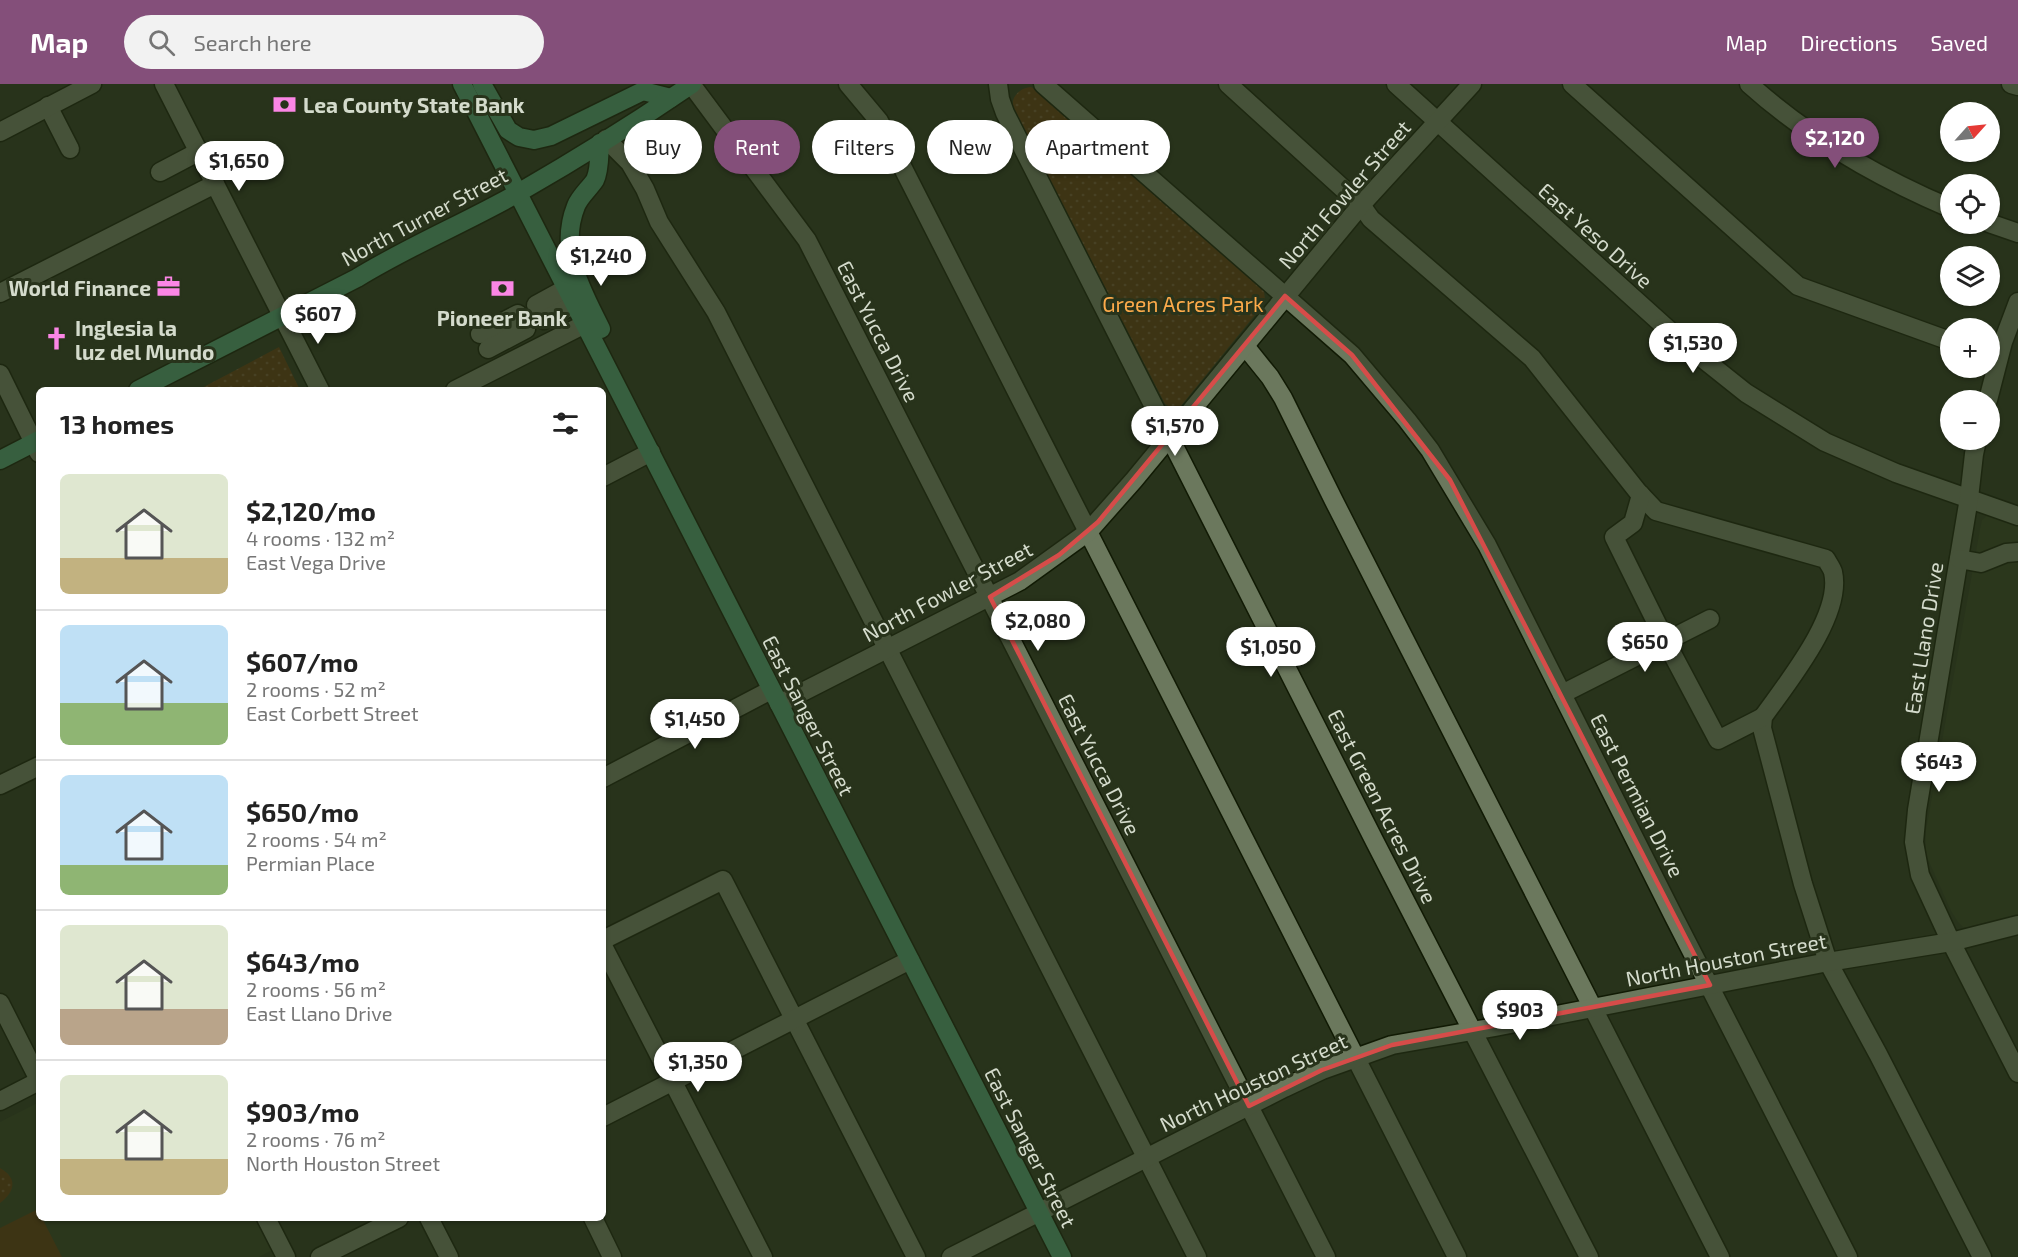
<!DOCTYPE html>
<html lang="en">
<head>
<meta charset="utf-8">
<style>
	:root { --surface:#fff; --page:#f2f2f2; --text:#222; --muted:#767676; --line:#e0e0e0; --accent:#844f7a }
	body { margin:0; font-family:"Exo 2",sans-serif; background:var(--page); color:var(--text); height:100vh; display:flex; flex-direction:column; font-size:22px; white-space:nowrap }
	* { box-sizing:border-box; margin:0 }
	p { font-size:20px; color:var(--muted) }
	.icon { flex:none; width:33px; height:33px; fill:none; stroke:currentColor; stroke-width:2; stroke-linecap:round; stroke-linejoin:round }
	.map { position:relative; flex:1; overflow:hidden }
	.drawer { position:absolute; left:36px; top:303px; width:570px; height:834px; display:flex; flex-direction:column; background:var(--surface); border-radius:9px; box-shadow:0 2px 4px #0004 }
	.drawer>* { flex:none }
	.guide { position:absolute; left:624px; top:36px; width:570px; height:54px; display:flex; gap:12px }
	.needle { width:39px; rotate:63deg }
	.tools { position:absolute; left:1940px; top:18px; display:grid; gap:12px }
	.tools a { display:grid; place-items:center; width:60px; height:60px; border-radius:50%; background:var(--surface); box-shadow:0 2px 4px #0004; font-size:30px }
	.price { position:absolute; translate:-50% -51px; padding:0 14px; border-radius:21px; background:#fff; color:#222; font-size:20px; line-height:39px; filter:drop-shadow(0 2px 3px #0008) }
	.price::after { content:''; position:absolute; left:50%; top:36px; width:18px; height:14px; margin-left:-9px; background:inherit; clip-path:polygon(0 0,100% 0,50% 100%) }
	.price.active { background:var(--accent); color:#fff }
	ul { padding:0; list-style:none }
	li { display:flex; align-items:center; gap:18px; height:150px; padding:0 24px }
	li+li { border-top:2px solid var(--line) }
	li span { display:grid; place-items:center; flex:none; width:168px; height:120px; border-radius:9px; color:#555 }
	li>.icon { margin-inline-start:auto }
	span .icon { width:72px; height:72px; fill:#fffc; stroke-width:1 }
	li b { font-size:26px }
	h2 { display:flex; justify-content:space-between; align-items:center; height:72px; padding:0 24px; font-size:26px }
	.pill { padding:0 21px; border-radius:27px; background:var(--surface); box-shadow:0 2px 4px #0004; font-size:21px; line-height:54px }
	.pill.active { background:var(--accent); color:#fff }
	header { display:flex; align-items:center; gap:36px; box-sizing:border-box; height:84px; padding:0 30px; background:var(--accent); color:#fff }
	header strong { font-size:28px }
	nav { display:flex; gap:33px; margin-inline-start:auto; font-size:21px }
	.search { width:420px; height:54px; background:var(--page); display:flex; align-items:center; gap:15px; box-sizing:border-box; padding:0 21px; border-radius:33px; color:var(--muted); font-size:22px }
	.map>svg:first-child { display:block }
	.built { fill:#2f3c1e }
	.grass { fill:url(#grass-dots) }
	.garden { fill:#57360d }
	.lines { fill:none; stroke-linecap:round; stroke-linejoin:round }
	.minor-tunnel { stroke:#424c36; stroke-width:18; stroke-dasharray:18 9; stroke-linecap:butt }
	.minor-casing { stroke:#111a04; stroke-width:21 }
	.major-casing { stroke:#111a04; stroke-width:21 }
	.minor { stroke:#6b785d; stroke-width:18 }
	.major { stroke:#4a956a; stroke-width:18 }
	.marked { fill:none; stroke:#d64c49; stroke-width:4.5; stroke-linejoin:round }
	.labels { text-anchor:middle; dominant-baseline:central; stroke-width:6; stroke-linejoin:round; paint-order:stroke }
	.poi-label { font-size:21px; font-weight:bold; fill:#d4dbcc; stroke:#28331b; text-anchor:start }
	.street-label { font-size:21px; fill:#d4dbcc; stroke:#28331b }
	.park-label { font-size:21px; fill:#fcaa4a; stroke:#28331b }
</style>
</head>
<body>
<header>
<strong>Map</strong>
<div class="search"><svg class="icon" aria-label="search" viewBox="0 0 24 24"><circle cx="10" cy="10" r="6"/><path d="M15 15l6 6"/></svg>Search here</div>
<nav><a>Map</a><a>Directions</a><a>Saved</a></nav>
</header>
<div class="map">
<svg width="2018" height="1173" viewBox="0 0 2018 1173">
	<defs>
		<pattern id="grass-dots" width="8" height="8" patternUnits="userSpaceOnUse" patternTransform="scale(1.5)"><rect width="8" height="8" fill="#57360d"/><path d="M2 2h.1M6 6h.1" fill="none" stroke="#6e522f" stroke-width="1.8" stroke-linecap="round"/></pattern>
	</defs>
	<rect width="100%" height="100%" fill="#28331b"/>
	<!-- built -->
	<g class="built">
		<polygon points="1988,431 2018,442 2018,830 1968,843 1963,843 1958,838 1951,827 1926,771 1926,746 1980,445 1982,436"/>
		<polygon points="39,1018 39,1134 266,1134 280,1162 259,1173 0,1173 0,1038"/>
	</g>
	<!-- grass -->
	<g class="grass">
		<path d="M1031,3l10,5 223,199 1,9 -2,5 -83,102 -7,2 -8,-5 -151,-294c-5,-12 5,-22 17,-23z"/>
		<polygon points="279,263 300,306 198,306"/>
		<path d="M0,1084c18,10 15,24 0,35z"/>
	</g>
	<!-- garden -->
	<polygon class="garden" points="38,1125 39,1134 42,1134 62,1173 0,1173 0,1144"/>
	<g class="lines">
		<!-- minor-tunnel -->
		<polyline class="minor-tunnel" points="522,238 540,229"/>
		<defs>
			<g id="minor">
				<polyline points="164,0 320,306"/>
				<polyline points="691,0 807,156 1326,1173"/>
				<polyline points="848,0 879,37 1457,1173"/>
				<polyline points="998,0 1000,15 1005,29 1375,758 1589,1173"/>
				<polyline points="1043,0 1352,271 1407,336 1430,366 1487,461 1674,833 1848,1173"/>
				<path d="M1228,0l133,121 10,14 161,139 106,134 18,19 170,48c2,4 6,9 7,13 10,43 -46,111 -70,145l-1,11 41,156 25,78 50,92 104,203"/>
				<polyline points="1396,0 1682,258 1746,309 1825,358 1896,389 2018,432"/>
				<polyline points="1572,0 1798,202 1950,257"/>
				<path d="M1749,0c59,53 128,93 201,124"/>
				<polyline points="2011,0 2018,2"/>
				<polyline points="48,22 70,65"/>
				<polyline points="0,48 92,0"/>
				<polyline points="606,55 630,79 645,105 659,138 716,228 1197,1173"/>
				<polyline points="160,88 198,68"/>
				<polyline points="1989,139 2018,149"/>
				<polyline points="0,209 215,100"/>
				<polyline points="536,221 567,204"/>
				<polyline points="544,236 575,220"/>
				<polyline points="480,250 518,230"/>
				<polyline points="1245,262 1270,293 1283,314 1334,417 1720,1173"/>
				<polyline points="488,265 526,245"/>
				<polyline points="0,290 39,369"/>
				<polyline points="455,306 585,240"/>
				<polyline points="1988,316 2003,258 2018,218"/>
				<polyline points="1977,356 1974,370 1969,414 1917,726 1914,758 1920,791 1951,858 2018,989"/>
				<polyline points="603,393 651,368"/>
				<polyline points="1641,411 1633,439 1614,453 1666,558 1718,656 1763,633"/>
				<polyline points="1959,475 1981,479 2006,469 2018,468"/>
				<polyline points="1562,610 1710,535"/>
				<polyline points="779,620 1020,497 1088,448 1134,396 1361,121 1472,0"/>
				<polyline points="603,694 771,606"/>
				<polyline points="0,701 39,682"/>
				<polyline points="603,856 723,796 916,1173"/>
				<polyline points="603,862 763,1173"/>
				<polyline points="0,919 39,996"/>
				<polyline points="0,1017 39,997"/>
				<polyline points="603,1033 910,876"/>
				<polyline points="266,1134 286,1173"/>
				<polyline points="429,1134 449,1173"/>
				<polyline points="593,1134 612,1173"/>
				<polyline points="320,1173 399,1134"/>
				<polyline points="951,1173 1284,1004 1322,986 1392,961 1495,943 1828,878 1951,858 2018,841"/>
			</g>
			<g id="major">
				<polyline points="462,0 1062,1173"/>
				<polyline points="482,0 508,46 519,53 534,56 551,52 643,7 671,14"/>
				<path d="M600,59c-1,11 0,27 -5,37 -6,9 -15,16 -19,26 -18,45 6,84 25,123"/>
				<path d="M138,306l219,-112c52,-32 108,-55 161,-85 59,-34 117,-70 174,-109"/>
				<polyline points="0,376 39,356"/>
			</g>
		</defs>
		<!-- minor casing -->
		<use href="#minor" class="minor-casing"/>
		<!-- major casing -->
		<use href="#major" class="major-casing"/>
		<!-- minor -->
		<use href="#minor" class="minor"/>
		<!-- major -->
		<use href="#major" class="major"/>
	</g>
	<!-- marked area -->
	<path d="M0 0H2018V1173H0ZM1285,212l67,59 98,125 260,505 -318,60 -70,25 -73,36 -259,-509 69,-42 39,-33z" fill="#28331b" fill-opacity=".55" fill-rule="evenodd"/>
	<path class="marked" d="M1285,212l67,59 98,125 260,505 -318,60 -70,25 -73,36 -259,-509 69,-42 39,-33z"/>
	<!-- icons -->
	<defs>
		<symbol id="bank-bare" viewBox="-9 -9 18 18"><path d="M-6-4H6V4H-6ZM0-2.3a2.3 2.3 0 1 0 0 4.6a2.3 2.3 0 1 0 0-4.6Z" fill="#fb86e5" stroke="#28331b" stroke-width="2.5" paint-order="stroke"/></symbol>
		<symbol id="office-bare" viewBox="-9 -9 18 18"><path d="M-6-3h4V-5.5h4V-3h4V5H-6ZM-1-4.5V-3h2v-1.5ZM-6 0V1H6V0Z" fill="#fb86e5" stroke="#28331b" stroke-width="2.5" paint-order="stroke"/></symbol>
		<symbol id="church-bare" viewBox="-9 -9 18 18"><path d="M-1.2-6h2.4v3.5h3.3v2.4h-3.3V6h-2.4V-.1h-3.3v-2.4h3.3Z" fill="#fb86e5" stroke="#28331b" stroke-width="2.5" paint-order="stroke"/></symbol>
	</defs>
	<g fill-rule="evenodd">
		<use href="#bank-bare" x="268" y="4" width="33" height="33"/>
		<use href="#office-bare" x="152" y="186" width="33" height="33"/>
		<use href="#bank-bare" x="486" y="188" width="33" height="33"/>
		<use href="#church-bare" x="40" y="238" width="33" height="33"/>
	</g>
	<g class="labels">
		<!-- poi labels -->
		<g class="poi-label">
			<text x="303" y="20">Lea County State Bank</text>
			<text x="151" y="203" text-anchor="end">World Finance</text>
			<text x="502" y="233" text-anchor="middle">Pioneer Bank</text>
			<text x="75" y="243">Inglesia la<tspan x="75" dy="24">luz del Mundo</tspan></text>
		</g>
		<!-- street labels -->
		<g class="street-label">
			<text transform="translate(1344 110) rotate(-49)">North Fowler Street</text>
			<text transform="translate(424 132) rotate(-28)">North Turner Street</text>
			<text transform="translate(1596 151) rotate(42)">East Yeso Drive</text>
			<text transform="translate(879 247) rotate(63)">East Yucca Drive</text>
			<text transform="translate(947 507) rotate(-28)">North Fowler Street</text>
			<text transform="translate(1923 554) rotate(-81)">East Llano Drive</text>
			<text transform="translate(809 631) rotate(63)">East Sanger Street</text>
			<text transform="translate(1100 680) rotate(63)">East Yucca Drive</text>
			<text transform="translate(1638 711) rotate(63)">East Permian Drive</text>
			<text transform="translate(1383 722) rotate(63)">East Green Acres Drive</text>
			<text transform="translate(1726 875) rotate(-11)">North Houston Street</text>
			<text transform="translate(1253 998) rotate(-25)">North Houston Street</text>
			<text transform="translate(1031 1063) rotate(63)">East Sanger Street</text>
		</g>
		<!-- park labels -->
		<g class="park-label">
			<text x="1183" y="219">Green Acres Park</text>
		</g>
	</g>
</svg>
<div class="tools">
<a><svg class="needle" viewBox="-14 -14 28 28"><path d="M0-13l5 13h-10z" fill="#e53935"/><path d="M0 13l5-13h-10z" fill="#767676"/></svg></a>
<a><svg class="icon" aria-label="locate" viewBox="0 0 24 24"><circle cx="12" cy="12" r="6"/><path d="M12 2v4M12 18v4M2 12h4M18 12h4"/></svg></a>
<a><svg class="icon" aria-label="layers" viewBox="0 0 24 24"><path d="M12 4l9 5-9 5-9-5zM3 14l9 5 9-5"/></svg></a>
<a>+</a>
<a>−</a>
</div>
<b class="price active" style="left:1835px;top:85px">$2,120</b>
<b class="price" style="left:239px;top:108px">$1,650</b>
<b class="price" style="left:601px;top:203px">$1,240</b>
<b class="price" style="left:318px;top:261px">$607</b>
<b class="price" style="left:1693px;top:290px">$1,530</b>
<b class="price" style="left:1175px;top:373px">$1,570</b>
<b class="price" style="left:1038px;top:568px">$2,080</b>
<b class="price" style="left:1645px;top:589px">$650</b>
<b class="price" style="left:1271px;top:594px">$1,050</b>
<b class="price" style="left:695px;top:666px">$1,450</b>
<b class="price" style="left:1939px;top:709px">$643</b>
<b class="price" style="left:1520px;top:957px">$903</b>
<b class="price" style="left:698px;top:1009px">$1,350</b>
<div class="guide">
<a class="pill">Buy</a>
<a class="pill active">Rent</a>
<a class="pill">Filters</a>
<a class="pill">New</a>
<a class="pill">Apartment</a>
</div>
<section class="drawer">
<h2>13 homes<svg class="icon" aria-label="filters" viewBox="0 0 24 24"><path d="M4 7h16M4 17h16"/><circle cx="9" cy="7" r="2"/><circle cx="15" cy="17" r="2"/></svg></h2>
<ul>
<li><span style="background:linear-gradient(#dfe7d0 70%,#c2b280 0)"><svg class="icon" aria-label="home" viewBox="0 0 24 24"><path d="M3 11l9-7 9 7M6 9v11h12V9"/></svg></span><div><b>$2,120/mo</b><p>4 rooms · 132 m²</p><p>East Vega Drive</p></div></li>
<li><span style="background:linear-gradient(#bfe0f5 65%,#8fb573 0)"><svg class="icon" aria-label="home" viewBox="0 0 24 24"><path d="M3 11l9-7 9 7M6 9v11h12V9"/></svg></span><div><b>$607/mo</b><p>2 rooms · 52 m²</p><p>East Corbett Street</p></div></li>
<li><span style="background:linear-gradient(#bfe0f5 75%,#8fb573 0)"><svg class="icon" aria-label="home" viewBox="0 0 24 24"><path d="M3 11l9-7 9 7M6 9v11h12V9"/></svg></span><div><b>$650/mo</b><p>2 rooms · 54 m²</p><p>Permian Place</p></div></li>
<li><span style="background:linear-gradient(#dfe7d0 70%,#b9a48a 0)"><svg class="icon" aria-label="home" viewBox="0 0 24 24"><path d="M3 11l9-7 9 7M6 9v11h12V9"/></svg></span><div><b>$643/mo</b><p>2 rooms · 56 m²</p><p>East Llano Drive</p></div></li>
<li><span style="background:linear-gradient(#dfe7d0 70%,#c2b280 0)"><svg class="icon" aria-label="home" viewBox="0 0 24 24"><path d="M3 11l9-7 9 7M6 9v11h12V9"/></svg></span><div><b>$903/mo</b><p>2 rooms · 76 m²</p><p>North Houston Street</p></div></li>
</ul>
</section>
</div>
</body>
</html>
